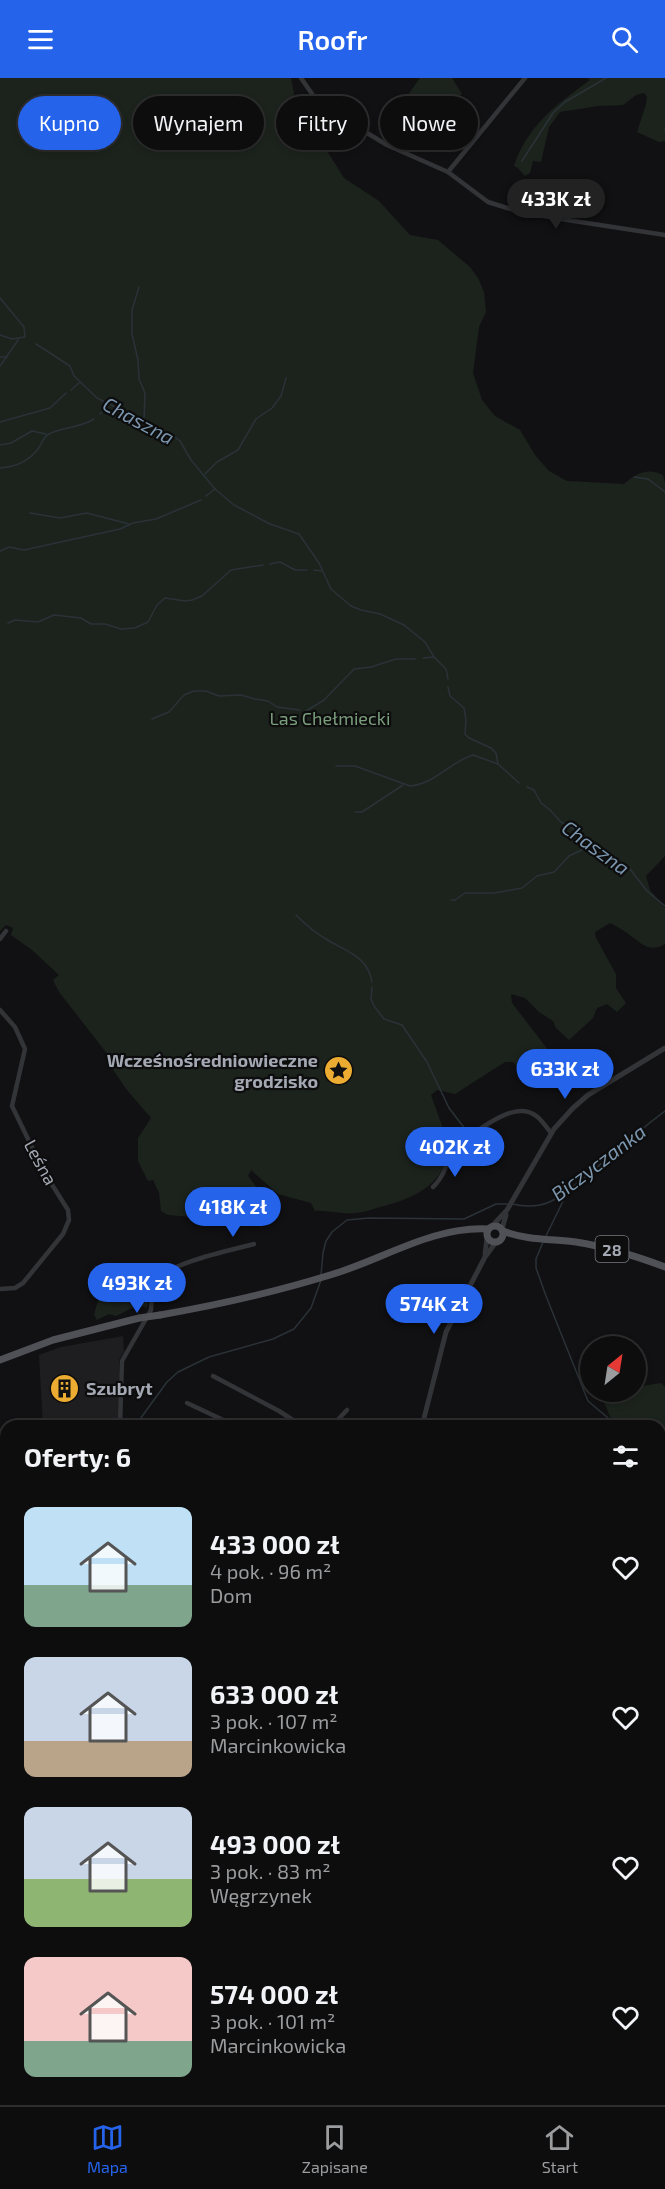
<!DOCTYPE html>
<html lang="pl">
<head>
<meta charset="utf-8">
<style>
	:root { --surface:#0d0d0e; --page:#161617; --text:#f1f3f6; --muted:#9a9c9e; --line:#2d2d2e; --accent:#2563eb }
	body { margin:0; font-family:"Exo 2",sans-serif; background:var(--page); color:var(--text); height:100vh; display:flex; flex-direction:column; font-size:22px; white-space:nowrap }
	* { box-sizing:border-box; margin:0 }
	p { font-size:20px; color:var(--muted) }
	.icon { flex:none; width:33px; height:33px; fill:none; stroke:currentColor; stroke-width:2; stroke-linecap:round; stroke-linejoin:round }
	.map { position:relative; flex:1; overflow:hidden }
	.details { position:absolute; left:0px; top:1342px; width:666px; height:686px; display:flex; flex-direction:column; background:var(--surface); border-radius:18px 18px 0 0; box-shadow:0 3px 9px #0003,0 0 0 2px var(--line) }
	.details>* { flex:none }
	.hud { position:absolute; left:18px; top:18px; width:630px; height:54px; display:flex; gap:12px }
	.needle { width:39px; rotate:30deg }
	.tools { position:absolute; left:580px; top:1258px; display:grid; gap:12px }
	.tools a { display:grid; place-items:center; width:66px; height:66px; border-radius:50%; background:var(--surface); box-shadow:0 3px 9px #0003,0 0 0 2px var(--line); font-size:30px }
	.price { position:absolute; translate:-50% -51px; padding:0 14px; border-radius:21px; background:var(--accent); color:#fff; font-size:20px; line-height:39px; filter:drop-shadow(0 2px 3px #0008) }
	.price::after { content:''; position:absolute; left:50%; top:36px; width:18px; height:14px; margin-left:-9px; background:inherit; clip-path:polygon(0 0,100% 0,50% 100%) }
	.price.selected { background:#222; color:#fff }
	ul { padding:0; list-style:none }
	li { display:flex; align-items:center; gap:18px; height:150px; padding:0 24px }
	li span { display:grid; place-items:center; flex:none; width:168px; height:120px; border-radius:12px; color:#555 }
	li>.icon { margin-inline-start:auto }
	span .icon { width:72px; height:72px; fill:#fffc; stroke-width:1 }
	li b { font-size:26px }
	h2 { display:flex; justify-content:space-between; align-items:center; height:72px; padding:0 24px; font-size:26px }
	.pill { padding:0 21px; border-radius:27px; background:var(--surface); box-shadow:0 3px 9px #0003,0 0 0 2px var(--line); font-size:21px; line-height:54px }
	.pill.selected { background:var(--accent); color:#fff }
	header { display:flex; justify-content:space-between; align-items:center; height:78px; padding:0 24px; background:var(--accent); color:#fff; font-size:27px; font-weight:600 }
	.tab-bar { display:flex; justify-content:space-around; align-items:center; height:84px; border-top:2px solid var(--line); background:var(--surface); font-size:16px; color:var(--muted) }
	.tab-bar a { display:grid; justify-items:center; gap:3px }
	.tab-bar .selected { color:var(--accent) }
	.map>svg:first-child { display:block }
	.built { fill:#1e1e20 }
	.green { fill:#1c231d }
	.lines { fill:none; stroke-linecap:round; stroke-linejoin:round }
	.stream { stroke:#2a3238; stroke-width:1.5 }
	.minor { stroke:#333438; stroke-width:4.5 }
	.tertiary { stroke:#333438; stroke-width:5 }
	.secondary { stroke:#414248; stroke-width:6 }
	.primary { stroke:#4f5157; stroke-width:7 }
	.rail { stroke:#48494f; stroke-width:1.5; stroke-dasharray:8 6; stroke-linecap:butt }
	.primary-bridge { stroke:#4f5157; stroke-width:7 }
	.labels { text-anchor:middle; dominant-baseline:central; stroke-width:4.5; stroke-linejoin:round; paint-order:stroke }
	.shield { fill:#0d0d0e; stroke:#767a82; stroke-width:1.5 }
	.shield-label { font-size:16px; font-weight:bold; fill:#a3a8b3 }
	.park-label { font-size:18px; fill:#7b9e7c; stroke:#0d0d0e }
	.poi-label { font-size:18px; font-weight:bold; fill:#a3a8b3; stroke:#0d0d0e; text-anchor:end }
	.street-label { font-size:18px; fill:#a3a8b3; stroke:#0d0d0e }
	.water-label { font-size:20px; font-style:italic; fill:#7b96ae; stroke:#0d0d0e }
</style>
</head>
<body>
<header><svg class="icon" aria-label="menu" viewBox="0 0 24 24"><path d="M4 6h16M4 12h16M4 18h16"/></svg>Roofr<svg class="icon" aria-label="search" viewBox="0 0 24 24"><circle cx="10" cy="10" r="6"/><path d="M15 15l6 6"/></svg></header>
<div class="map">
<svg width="665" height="2027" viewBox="0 0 665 2027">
	<rect width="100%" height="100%" fill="#111113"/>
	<!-- built -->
	<polygon class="built" points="123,1258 124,1274 119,1282 119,1348 43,1348 39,1277 61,1269"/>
	<!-- green -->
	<g class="green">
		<path d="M0,0h291l5,26 -4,5 14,32 12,1 11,12 15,24 35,23 31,34 28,5 32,27 8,11 6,14 2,20 -7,15 -6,46 9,27 13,16 25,14 15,25 14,16 18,10 57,3c12,-10 23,-17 39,-9l2,8v373l-19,20 4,14 15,18v36c-16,10 -25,-2 -38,-11 -5,-4 -11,-7 -17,-10l-15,9 1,6 20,36v14l10,15 -9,9 -10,-8 -10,4 -4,10 -24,22 -13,-12 -3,-7 -14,-9 -14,-14 -14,-4 1,9 37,48 -30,18 -6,-7h-8l-50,32 -18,-4 -6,5 19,53c-7,36 -33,49 -66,58 -9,2 -18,6 -27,7 -14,2 -28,-3 -42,-2l-4,-8 -33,-9 -27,-24 -3,6 23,30 2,6 -3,2 -5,-2 -37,5 -35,-21 -4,2 2,19 -23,-2 -7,-4 -2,-18 -6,-13 -5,1 -10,-20v-23l13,-20 -24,-28 -16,-23 1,-7 -53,-68 -6,-12 6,-5 -27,-25 -21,-15 2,-7 -7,-3 -6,6z"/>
		<polygon points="420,0 452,0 462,16 437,30 422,50 397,39 397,32"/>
		<path d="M588,0h77v63l-6,1 -22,-10 9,-28 1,-7 -3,-4 -8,2 -13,10 -25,1 -38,6 -11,15 -8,35 -8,-1 -3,12 -5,3 -7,-8 -4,-2c13,-40 43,-62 76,-86z"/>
		<path d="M122,1195l12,6 -1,8c5,5 12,5 16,12l-2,8 -11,-1 -20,10 -7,-2 -12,6 -3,-5c4,-14 6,-28 22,-33l1,-8z"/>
		<polygon points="661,1305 665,1309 665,1400 660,1400 660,1348 614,1348 600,1314 636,1314 636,1309"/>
	</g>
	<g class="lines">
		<!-- stream -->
		<g class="stream">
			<polyline points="665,52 665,51"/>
			<polyline points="522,83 553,35 565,24 606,0"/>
			<polyline points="139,209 132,232 132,256 138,282 139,301 145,315 144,342"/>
			<polyline points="0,220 24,249 25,259 12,261 0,257"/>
			<polyline points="36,266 70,288 74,298 97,320 144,343 164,359 175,359 180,363 191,382 215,411 234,427 270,446 299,456 319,485 331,511 351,528 361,532 380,536 404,547 425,564 434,579 446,591 448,601"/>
			<polyline points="0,279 7,279"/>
			<polyline points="0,288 18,262"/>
			<polyline points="71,312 79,305"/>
			<polyline points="100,336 108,328"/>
			<polyline points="0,344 50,330 66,315"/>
			<polyline points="0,367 11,365 32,353 46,356"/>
			<path d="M0,390c15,-1 28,-6 38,-19 4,-5 4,-11 11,-15 14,-7 31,-6 45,-15"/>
			<polyline points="205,396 217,384 238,372 256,341 272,330 281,318 286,300"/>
			<polyline points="634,399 648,401 665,414"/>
			<polyline points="206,418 215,411"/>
			<polyline points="30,435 60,440 87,435 129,446"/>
			<polyline points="0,473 9,469 24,472 120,451 133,445 156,441 201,422"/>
			<polyline points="270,486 280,484 295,492 307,492"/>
			<polyline points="314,492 322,493"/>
			<polyline points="8,545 15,542 38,544 54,537 81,540 91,546 105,546 121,551 135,550 148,544 157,527 165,520 185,523 192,522 202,518 231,492 263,487"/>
			<polyline points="423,580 434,579"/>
			<polyline points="448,609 450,618 464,630 466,642 465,656 469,660 491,670 496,675 498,686 519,705"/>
			<polyline points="306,633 324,622 354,591 371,589 396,581 415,581"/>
			<polyline points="152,641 169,634 184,617 194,613 206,613 219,618 241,617 255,621 268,623 277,629 300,632"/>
			<path d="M336,688h19l55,20c25,-2 40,-24 63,-31l25,9"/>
			<polyline points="527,709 534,712 541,725 550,732 561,744 576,752 614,783 630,791 647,813 665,828"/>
			<polyline points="355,734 362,734 403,707"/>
			<polyline points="451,822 455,822 465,815 494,815 522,810 537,798 554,794 569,778 584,771"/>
			<path d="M296,837c9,9 19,18 30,24 19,12 42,17 46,43"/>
			<polyline points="372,909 371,921 374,928 384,941 402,947 427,984 449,1030 469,1056"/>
			<path d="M512,1126c9,2 18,3 28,1 15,-3 27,-14 39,-23 29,-23 56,-49 86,-71"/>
			<polyline points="545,1160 568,1113"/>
			<polyline points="543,1164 536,1181 536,1190 546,1218 588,1323 608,1340 613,1348"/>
			<polyline points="321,1197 323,1175 326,1163 332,1154 347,1142 369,1140 464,1141 496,1126 507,1126"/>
			<polyline points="135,1348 167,1304 178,1294 209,1279 273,1261 294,1251 311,1230 321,1202"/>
			<polyline points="0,1401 6,1399"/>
			<polyline points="262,2022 263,2027"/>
		</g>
		<!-- minor -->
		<g class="minor">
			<polyline points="301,0 319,26 387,67 448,94 488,124 520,134 561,141 665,157"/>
			<polyline points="448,94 525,0"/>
			<polyline points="0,861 6,853"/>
			<polyline points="0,932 15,949 25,971 12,1028 44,1094 68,1132 69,1142 63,1156 23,1205 15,1210 0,1211"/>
			<path d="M433,1109c12,-11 11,-20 19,-32 10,-16 52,-46 71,-44 14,1 20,12 28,22"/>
			<polyline points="213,1298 279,1333 302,1348"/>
			<polyline points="187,1325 236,1348"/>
			<path d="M120,1348l2,-65 29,-51 2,-27c17,-21 75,-32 101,-39"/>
			<polyline points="332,1348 347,1332"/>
			<polyline points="0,1397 6,1395"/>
			<polyline points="0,1472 6,1461"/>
			<polyline points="660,1544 665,1535"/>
			<polyline points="660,1567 665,1567"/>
			<polyline points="0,1571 6,1568"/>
			<polyline points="0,1592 6,1608"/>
			<polyline points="660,1777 665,1802"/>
			<polyline points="660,1880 665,1860"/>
			<polyline points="0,1961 6,1967"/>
			<polyline points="60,2022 66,2027"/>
			<polyline points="217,2022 221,2027"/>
			<polyline points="430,2022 430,2027"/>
			<polyline points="510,2022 510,2027"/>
			<polyline points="453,2027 456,2022"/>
		</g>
		<!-- tertiary -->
		<g class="tertiary">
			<polyline points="493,1147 507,1132 554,1051 573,1030 588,1017 665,970"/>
			<polyline points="502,1151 506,1137"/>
			<polyline points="485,1176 487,1160"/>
			<polyline points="422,1348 446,1254 485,1179 496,1164"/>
			<polyline points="112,2027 115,2022"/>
		</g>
		<!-- secondary -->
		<g class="secondary">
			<polyline points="0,1701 6,1705"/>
			<polyline points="465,2022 472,2027"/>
		</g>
		<!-- primary -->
		<g class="primary">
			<circle cx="495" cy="1156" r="8"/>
			<path d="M503,1153c22,9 49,8 73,11 31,5 60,14 89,25"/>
			<path d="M160,1237c58,-10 115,-23 170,-40 52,-15 102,-49 158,-46"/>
			<polyline points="0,1282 53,1262 139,1240"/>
		</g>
		<!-- rail -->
		<g class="rail">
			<polyline points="660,1921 665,1907"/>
			<polyline points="621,2027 622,2022"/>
		</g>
		<!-- primary-bridge -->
		<polyline class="primary-bridge" points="139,1240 160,1237"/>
	</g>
	<!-- icons -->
	<defs>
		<symbol id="sight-disc" viewBox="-11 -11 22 22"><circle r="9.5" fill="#ecac31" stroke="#0d0d0e"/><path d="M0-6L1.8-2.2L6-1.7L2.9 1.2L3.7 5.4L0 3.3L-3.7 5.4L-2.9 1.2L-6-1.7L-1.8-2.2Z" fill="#111"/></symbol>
		<symbol id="building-disc" viewBox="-11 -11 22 22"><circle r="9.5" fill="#ecac31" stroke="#0d0d0e"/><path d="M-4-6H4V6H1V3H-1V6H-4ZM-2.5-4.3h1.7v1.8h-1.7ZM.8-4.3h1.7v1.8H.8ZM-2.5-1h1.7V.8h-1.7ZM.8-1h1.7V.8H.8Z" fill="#111"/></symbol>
	</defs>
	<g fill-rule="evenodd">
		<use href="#sight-disc" x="322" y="976" width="33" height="33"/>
		<use href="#building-disc" x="48" y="1294" width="33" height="33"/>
	</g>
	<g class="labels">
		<!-- shield labels -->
		<rect class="shield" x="595.5" y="1158" width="33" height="26" rx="4.5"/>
		<g class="shield-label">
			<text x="612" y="1171">28</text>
		</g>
		<!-- park labels -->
		<g class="park-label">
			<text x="330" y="640">Las Chełmiecki</text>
		</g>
		<!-- poi labels -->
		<g class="poi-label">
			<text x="318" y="982">Wcześnośredniowieczne<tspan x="318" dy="21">grodzisko</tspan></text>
			<text x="86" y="1310" text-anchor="start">Szubryt</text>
		</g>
		<!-- street labels -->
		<g class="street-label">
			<text transform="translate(41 1084) rotate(61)">Leśna</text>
		</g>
		<!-- water labels -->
		<g class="water-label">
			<text transform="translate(139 342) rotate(28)">Chaszna</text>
			<text transform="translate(596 769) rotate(36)">Chaszna</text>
			<text transform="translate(598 1084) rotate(-37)">Biczyczanka</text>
		</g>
	</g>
</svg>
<div class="tools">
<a><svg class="needle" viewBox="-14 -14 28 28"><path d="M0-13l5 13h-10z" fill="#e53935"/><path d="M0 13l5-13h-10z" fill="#9a9c9e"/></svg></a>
</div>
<b class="price selected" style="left:556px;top:152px">433K zł</b>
<b class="price" style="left:565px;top:1022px">633K zł</b>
<b class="price" style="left:455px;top:1100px">402K zł</b>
<b class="price" style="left:233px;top:1160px">418K zł</b>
<b class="price" style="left:137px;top:1236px">493K zł</b>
<b class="price" style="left:434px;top:1257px">574K zł</b>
<div class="hud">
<a class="pill selected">Kupno</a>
<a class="pill">Wynajem</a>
<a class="pill">Filtry</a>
<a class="pill">Nowe</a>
</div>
<section class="details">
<h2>Oferty: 6<svg class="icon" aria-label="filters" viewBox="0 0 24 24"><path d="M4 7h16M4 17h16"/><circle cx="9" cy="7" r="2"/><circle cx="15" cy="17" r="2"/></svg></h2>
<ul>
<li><span style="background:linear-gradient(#bfe0f5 65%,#7fa58c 0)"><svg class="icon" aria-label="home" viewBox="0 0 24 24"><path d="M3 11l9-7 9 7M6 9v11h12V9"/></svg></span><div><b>433 000 zł</b><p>4 pok. · 96 m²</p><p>Dom</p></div><svg class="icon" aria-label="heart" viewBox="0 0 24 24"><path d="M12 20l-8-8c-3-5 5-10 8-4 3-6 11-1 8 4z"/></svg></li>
<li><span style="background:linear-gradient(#c9d6e8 70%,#b9a48a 0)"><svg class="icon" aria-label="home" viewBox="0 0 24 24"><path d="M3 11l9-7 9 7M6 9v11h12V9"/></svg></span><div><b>633 000 zł</b><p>3 pok. · 107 m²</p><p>Marcinkowicka</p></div><svg class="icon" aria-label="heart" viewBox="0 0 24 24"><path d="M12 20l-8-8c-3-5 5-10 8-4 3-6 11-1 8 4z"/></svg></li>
<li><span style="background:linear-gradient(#c9d6e8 60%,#8fb573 0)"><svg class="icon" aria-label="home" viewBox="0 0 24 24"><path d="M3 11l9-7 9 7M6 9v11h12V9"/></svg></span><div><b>493 000 zł</b><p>3 pok. · 83 m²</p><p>Węgrzynek</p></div><svg class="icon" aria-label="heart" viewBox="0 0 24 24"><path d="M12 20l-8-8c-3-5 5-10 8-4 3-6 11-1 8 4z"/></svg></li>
<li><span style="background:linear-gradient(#f6c9c9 70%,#7fa58c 0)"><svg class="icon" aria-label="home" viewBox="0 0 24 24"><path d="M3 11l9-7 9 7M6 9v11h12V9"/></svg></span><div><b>574 000 zł</b><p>3 pok. · 101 m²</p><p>Marcinkowicka</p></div><svg class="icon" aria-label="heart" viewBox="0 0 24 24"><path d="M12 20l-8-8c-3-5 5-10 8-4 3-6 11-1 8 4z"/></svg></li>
</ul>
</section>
</div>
<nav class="tab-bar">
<a class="selected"><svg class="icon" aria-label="map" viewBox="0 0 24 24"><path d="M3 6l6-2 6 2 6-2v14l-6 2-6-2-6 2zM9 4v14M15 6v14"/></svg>Mapa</a>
<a><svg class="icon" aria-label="saved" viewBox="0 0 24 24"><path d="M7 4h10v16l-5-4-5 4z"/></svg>Zapisane</a>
<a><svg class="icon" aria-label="home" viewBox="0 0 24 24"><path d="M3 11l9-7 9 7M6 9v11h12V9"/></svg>Start</a>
</nav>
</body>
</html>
